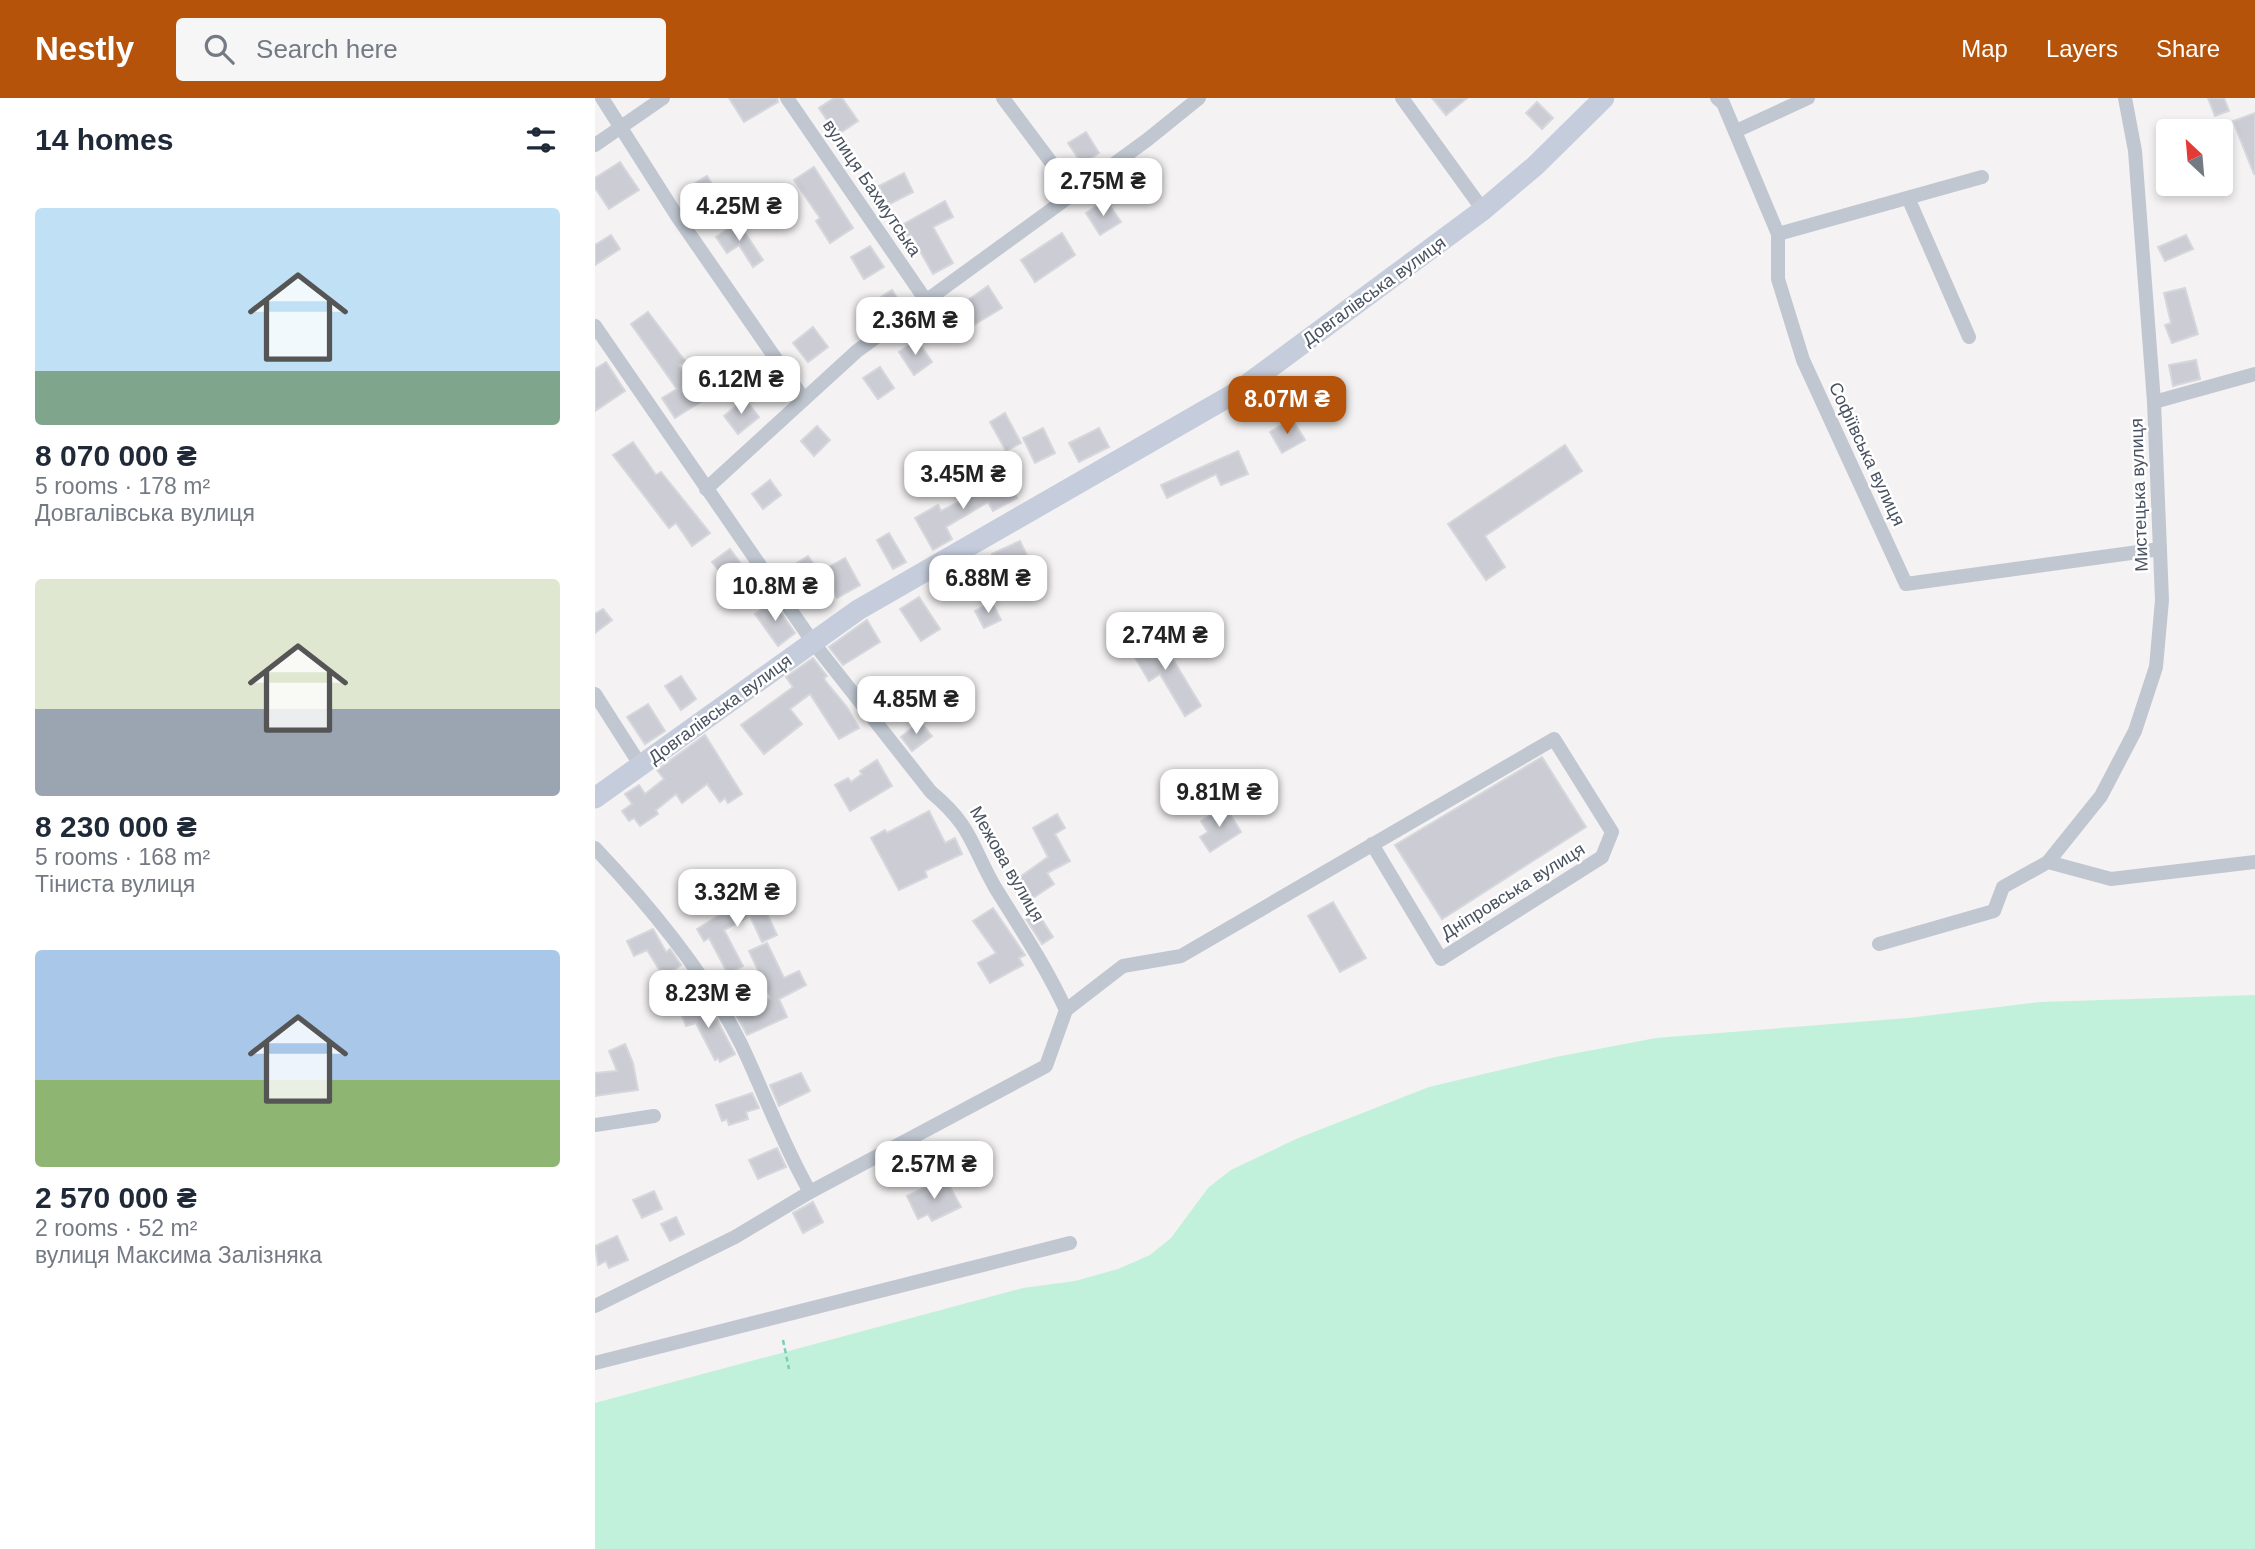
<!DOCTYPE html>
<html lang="en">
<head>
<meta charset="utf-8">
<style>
	:root { --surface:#fff; --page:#f6f6f7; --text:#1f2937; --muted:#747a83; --accent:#b45309 }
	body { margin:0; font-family:Helvetica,sans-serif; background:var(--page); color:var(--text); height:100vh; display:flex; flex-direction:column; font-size:26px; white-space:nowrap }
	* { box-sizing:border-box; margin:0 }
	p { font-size:23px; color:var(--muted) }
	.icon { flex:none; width:38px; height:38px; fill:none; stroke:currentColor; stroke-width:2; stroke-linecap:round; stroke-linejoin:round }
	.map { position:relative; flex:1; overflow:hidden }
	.details { display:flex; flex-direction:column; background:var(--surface); width:595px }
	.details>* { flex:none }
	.needle { width:46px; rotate:334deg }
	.buttons { position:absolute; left:1561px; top:21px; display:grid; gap:14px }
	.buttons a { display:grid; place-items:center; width:77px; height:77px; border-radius:7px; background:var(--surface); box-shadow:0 4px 10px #0003; font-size:35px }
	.price { position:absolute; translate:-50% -60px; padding:0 16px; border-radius:14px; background:#fff; color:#222; font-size:23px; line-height:46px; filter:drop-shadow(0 2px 4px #0008) }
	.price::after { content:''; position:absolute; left:50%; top:42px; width:21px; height:16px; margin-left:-10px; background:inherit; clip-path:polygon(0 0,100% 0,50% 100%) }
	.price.active { background:var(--accent); color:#fff }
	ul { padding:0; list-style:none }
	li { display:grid; align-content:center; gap:14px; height:371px; padding:0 35px }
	li span { display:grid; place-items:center; height:217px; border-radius:7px; color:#555 }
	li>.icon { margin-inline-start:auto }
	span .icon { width:126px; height:126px; fill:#fffc; stroke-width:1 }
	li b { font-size:30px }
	h2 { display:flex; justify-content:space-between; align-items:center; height:84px; padding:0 35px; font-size:30px }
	header { display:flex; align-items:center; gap:42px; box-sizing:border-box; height:98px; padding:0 35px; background:var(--accent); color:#fff }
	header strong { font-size:33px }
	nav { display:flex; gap:38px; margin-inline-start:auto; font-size:24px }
	.search { width:490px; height:63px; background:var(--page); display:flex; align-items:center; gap:18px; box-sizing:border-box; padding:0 24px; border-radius:7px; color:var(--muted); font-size:26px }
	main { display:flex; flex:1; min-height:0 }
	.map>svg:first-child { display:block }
	.green { fill:#c1f1db }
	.building { fill:#cccdd4; stroke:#d6d7dd; stroke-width:2 }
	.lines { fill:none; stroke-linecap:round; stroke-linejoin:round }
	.path { stroke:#78d0b2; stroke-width:2.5; stroke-dasharray:5 3.5; stroke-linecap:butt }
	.street { stroke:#c0c7d1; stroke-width:14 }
	.secondary { stroke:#c5ccdb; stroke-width:21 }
	.labels { text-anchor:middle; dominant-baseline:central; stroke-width:5; stroke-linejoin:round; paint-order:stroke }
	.street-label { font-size:18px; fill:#495260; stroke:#fff }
</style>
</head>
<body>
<header>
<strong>Nestly</strong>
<div class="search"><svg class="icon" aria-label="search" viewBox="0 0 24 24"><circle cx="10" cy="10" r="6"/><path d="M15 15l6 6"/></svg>Search here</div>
<nav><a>Map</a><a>Layers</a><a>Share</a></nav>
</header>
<main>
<section class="details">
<h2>14 homes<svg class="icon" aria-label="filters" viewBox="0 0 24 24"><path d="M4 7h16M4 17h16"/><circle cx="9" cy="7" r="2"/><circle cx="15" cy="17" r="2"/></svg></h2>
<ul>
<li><span style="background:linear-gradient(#bfe0f5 75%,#7fa58c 0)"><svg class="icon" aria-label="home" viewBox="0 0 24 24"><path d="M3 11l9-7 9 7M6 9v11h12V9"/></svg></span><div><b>8 070 000 ₴</b><p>5 rooms · 178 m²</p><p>Довгалівська вулиця</p></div></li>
<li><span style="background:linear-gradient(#dfe7d0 60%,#9aa5b1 0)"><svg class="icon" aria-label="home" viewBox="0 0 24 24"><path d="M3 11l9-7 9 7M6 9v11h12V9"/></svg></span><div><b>8 230 000 ₴</b><p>5 rooms · 168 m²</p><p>Тіниста вулиця</p></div></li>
<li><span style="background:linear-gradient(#a9c7e8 60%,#8fb573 0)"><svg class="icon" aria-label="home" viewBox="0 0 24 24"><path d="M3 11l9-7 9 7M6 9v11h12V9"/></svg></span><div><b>2 570 000 ₴</b><p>2 rooms · 52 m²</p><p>вулиця Максима Залізняка</p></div></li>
</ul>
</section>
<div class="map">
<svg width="1660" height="1451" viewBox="0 0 1660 1451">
	<rect width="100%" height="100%" fill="#f4f2f2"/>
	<!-- green -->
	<polygon class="green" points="1660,897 1660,1451 0,1451 0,1305 428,1190 480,1183 523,1171 555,1157 576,1140 613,1090 636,1072 701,1041 834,989 961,959 1061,940 1313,920 1446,904"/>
	<!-- building -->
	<g class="building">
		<polygon points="134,0 182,0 183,4 149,24"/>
		<polygon points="239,0 247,0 263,23 242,37 224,10"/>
		<polygon points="837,0 872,0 851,17"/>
		<polygon points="1613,0 1629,0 1634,13 1620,18"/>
		<polygon points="942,4 958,20 947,31 931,15"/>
		<polygon points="1660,15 1660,75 1659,76 1638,23"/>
		<polygon points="491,34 504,55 487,66 473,45"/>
		<polygon points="25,64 44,92 14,111 0,90 0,80"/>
		<polygon points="219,69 258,130 235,145 221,123 225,120 199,82"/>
		<polygon points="309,75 318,94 293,107 284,88"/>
		<polygon points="112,78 124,98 101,112 89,92"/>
		<polygon points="511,102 526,124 505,137 491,115"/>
		<polygon points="350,103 358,119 338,129 358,165 338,176 316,137 306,143 300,131"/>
		<polygon points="143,124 168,162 158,169 144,147 132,155 121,139"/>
		<polygon points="467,135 480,157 440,184 426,162"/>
		<polygon points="16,137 25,151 0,167 0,147"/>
		<polygon points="1591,137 1598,151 1570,163 1563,149"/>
		<polygon points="275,148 289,169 269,181 256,159"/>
		<polygon points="393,188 407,210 357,240 345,222"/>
		<polygon points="1590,190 1603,236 1577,245 1570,227 1576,225 1569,195"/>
		<polygon points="297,192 307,207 290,218 280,203"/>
		<polygon points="53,214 90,263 84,267 107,303 80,320 67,300 82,291 36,226"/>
		<polygon points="218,229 233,249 213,264 198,245"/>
		<polygon points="322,242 337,264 319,277 304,254"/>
		<polygon points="1601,262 1605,281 1578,288 1574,267"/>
		<polygon points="11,264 30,293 0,313 0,271"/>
		<polygon points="285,269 299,290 283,301 268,280"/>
		<polygon points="150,301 164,319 143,336 129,318"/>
		<polygon points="410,315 426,345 411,353 395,324"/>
		<polygon points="697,321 710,342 687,355 675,334"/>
		<polygon points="222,328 235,342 219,358 206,343"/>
		<polygon points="448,330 460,355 440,365 428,340"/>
		<polygon points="504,330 514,349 484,364 474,345"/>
		<polygon points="38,344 61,377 66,374 115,435 97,448 81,425 74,430 18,357"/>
		<polygon points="970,347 987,373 890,438 910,469 891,482 853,426"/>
		<polygon points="643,353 653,376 626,387 621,376 572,400 566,387"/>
		<polygon points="412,379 422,400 398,413 393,404 351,429 357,441 338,452 320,420 343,407 346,413"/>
		<polygon points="175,382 186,397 168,411 157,396"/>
		<polygon points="294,435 311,464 298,471 282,442"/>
		<polygon points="425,443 435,464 407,477 397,456"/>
		<polygon points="135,451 153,475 136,488 117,464"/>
		<polygon points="213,458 224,474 213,481 202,465"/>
		<polygon points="250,460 265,487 242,500 227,473"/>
		<polygon points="324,499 345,531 326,543 305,511"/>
		<polygon points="178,503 200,535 183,548 160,516"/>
		<polygon points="397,504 406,522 389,530 380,513"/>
		<polygon points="8,511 17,522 0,535 0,516"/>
		<polygon points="272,522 285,544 248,567 234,549"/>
		<polygon points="562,535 606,608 590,618 565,576 554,583 535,551"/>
		<polygon points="218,560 232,578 229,580 231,584 252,609 264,630 244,641 215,596 195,611 207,626 169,656 146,627 198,589 191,579"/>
		<polygon points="86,578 101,601 86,612 70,588"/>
		<polygon points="53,606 70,633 50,646 32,619"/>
		<polygon points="325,624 337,638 317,653 306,639"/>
		<polygon points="110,637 147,696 133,705 130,700 125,704 112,686 87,705 81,696 61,712 63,716 45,728 39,720 34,723 27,713 37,706 30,696 44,687 50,696 69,681 62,672"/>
		<polygon points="947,659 991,729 847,821 800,747"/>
		<polygon points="282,662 297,688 255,713 240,687 253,680 256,684 267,676 265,673"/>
		<polygon points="630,708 646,734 615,754 605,739 613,734 606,723"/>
		<polygon points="334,713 350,745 360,740 367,756 330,773 332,779 304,792 276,740 290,732 292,735"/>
		<polygon points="462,716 470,730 460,736 475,763 452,775 459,786 429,806 415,786 453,759 438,730"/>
		<polygon points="163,793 172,808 169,809 182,837 167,844 155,818 129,832 148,868 133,876 114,840 109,843 102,831"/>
		<polygon points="738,804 771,860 745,874 713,818"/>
		<polygon points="398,810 430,857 424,860 428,867 395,885 383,865 401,855 378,823"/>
		<polygon points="442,814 458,839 447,846 431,821"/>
		<polygon points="58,831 71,854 75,851 86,867 69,879 52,852 39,858 32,843"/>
		<polygon points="172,845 189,880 204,873 211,887 184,901 192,919 152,937 141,916 176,900 154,853"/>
		<polygon points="107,901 115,926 122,922 140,956 125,964 123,960 120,962 101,925 91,928 84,909"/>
		<polygon points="30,946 38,965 43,992 0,998 0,975 22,973 14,953"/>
		<polygon points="206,975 215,993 184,1008 175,987"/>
		<polygon points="157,995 164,1010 151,1014 153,1021 134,1027 132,1021 127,1023 121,1007"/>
		<polygon points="182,1050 191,1069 163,1081 154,1062"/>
		<polygon points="350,1080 366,1109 337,1123 333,1116 323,1121 312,1098"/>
		<polygon points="59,1093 67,1111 47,1120 38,1102"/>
		<polygon points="218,1104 228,1124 208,1135 198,1115"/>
		<polygon points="81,1119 89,1136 75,1143 66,1126"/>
		<polygon points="22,1138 33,1162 14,1170 11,1163 3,1167 0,1148"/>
	</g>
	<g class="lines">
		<!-- path -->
		<polyline class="path" points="188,1242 194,1271"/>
		<!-- street -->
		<g class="street">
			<polyline points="7,0 82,118 208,300"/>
			<polyline points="192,0 330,201"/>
			<polyline points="408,0 479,95"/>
			<polyline points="807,0 888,112"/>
			<polyline points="1122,0 1128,5 1183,136 1183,181 1208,262 1311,486 1565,451"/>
			<polyline points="1141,33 1213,0"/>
			<polyline points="0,47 68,0"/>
			<polyline points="1314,102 1374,239"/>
			<polyline points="1183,136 1387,79"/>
			<path d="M0,228l217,315 119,151c42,35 40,54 65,97 25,40 50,78 70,121l-20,56 -236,126 -75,45 -140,69"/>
			<polyline points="1559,304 1660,276"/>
			<polyline points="111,391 262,253 552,42 604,0"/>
			<polyline points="0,596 46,668"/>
			<path d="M0,750c55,58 111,125 147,198 23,49 41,99 68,146"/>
			<polyline points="1453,764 1506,698 1540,633 1561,569 1567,502 1559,304 1540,53 1530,0"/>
			<polyline points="1284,846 1399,813 1408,789 1453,764 1516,781 1660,764"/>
			<polyline points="471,912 528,868 586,858 959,641 1017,734 1007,759 846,861 777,746"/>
			<polyline points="0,1027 59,1018"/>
			<polyline points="0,1265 475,1145"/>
		</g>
		<!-- secondary -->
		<polyline class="secondary" points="0,700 263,512 642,294 888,112 940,68 1009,0"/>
	</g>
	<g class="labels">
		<!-- street labels -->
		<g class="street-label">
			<text transform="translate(277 90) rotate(56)">вулиця Бахмутська</text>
			<text transform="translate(779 193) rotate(-36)">Довгалівська вулиця</text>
			<text transform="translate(1272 356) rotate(65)">Софіївська вулиця</text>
			<text transform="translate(1544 397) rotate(-92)">Мистецька вулиця</text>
			<text transform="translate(125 611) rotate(-36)">Довгалівська вулиця</text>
			<text transform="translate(412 766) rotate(60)">Межова вулиця</text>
			<text transform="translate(918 793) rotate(-32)">Дніпровська вулиця</text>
		</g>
	</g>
</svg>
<div class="buttons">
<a><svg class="needle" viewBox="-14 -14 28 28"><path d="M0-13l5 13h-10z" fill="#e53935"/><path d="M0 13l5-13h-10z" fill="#747a83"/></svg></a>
</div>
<b class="price" style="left:508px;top:120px">2.75M ₴</b>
<b class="price" style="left:144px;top:145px">4.25M ₴</b>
<b class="price" style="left:320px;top:259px">2.36M ₴</b>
<b class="price" style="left:146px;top:318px">6.12M ₴</b>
<b class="price active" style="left:692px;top:338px">8.07M ₴</b>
<b class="price" style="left:368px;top:413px">3.45M ₴</b>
<b class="price" style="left:393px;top:517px">6.88M ₴</b>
<b class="price" style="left:180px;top:525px">10.8M ₴</b>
<b class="price" style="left:570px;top:574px">2.74M ₴</b>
<b class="price" style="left:321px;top:638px">4.85M ₴</b>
<b class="price" style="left:624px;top:731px">9.81M ₴</b>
<b class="price" style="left:142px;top:831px">3.32M ₴</b>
<b class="price" style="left:113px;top:932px">8.23M ₴</b>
<b class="price" style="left:339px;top:1103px">2.57M ₴</b>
</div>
</main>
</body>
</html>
